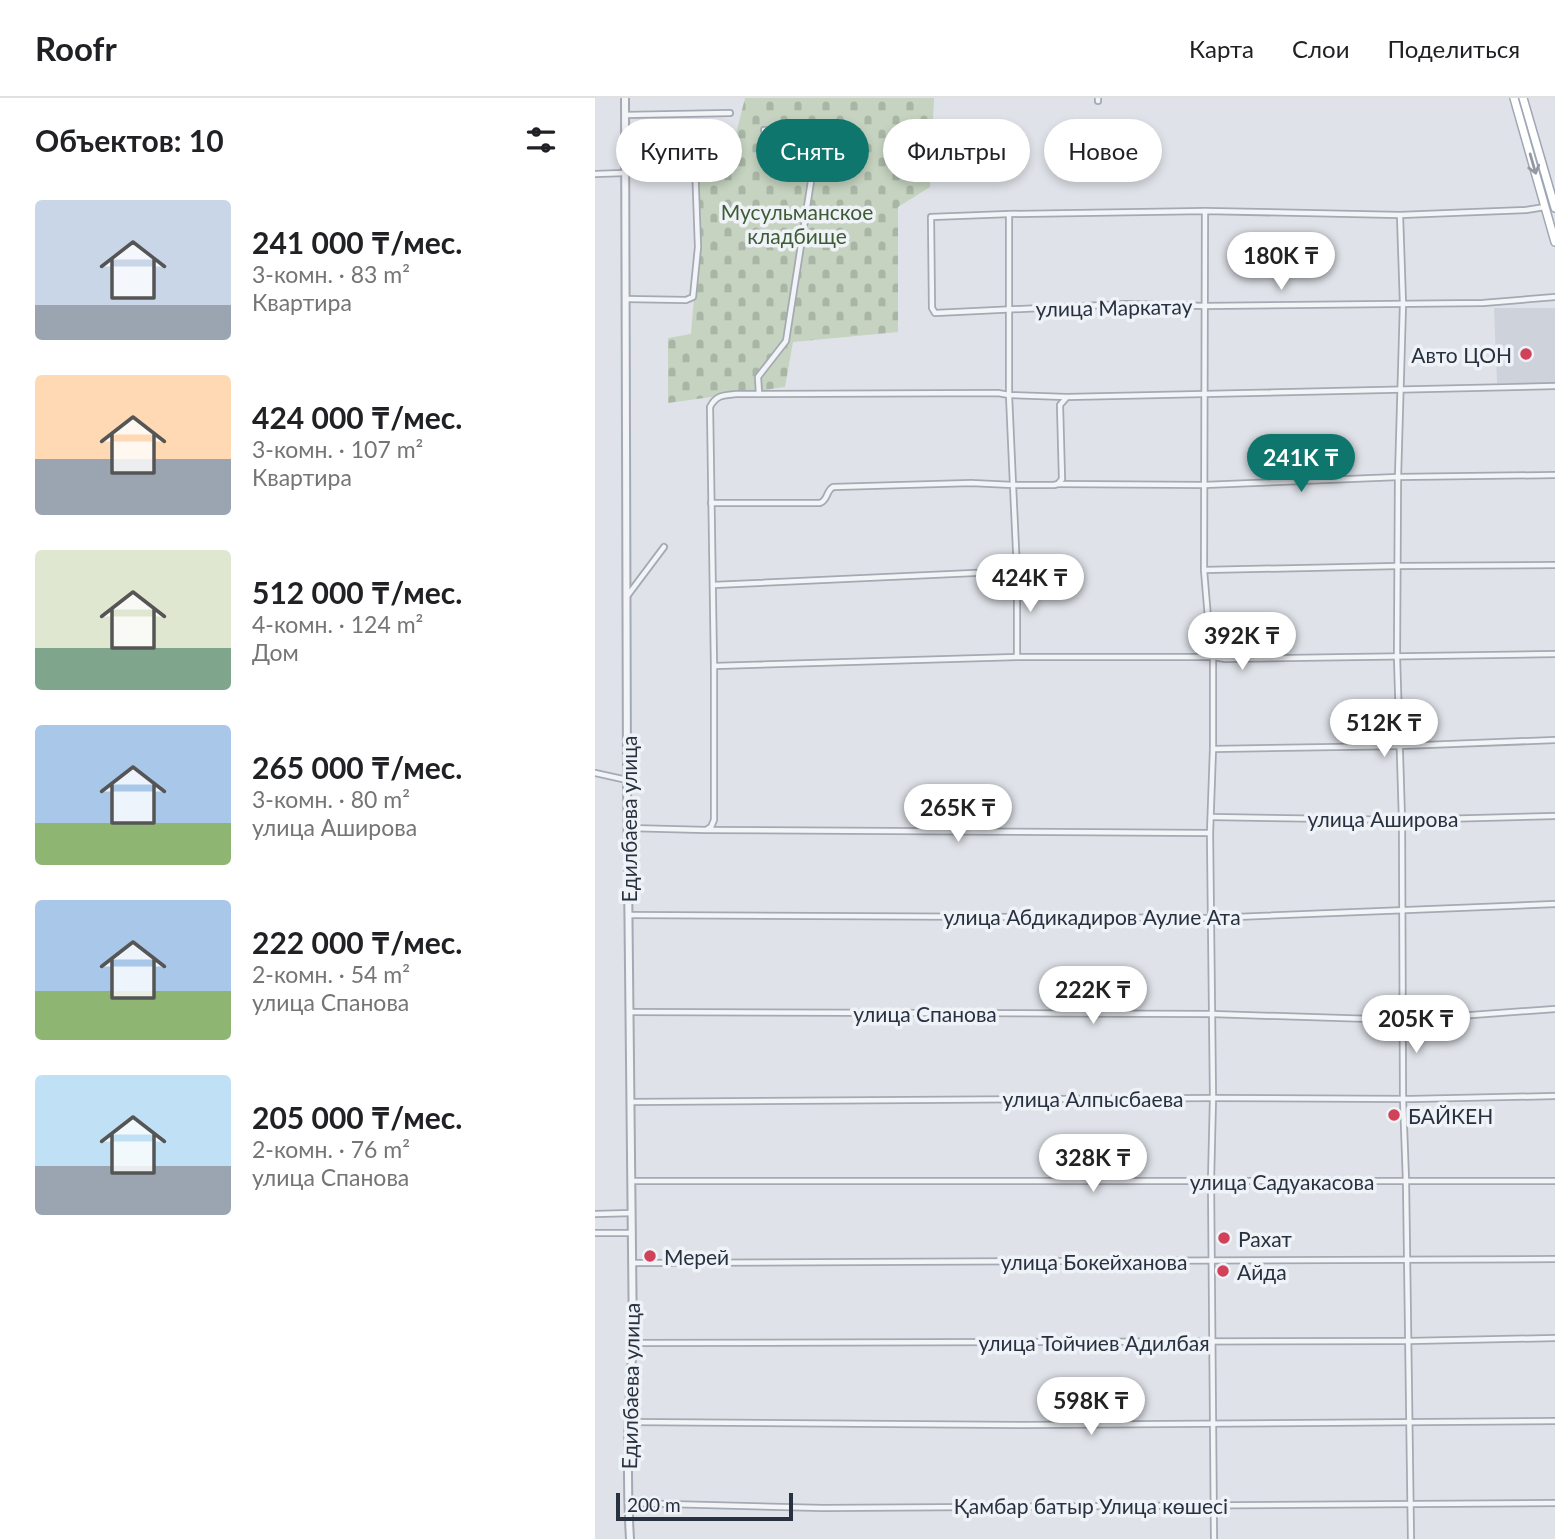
<!DOCTYPE html>
<html lang="ru">
<head>
<meta charset="utf-8">
<style>
	:root { --surface:#fff; --page:#f6f6f6; --text:#202124; --muted:#757577; --line:#e0e0e0; --accent:#0f766e }
	body { margin:0; font-family:Lato,sans-serif; background:var(--page); color:var(--text); height:100vh; display:flex; flex-direction:column; font-size:26px; white-space:nowrap }
	* { box-sizing:border-box; margin:0 }
	p { font-size:23px; color:var(--muted) }
	.icon { flex:none; width:38px; height:38px; fill:none; stroke:currentColor; stroke-width:2; stroke-linecap:round; stroke-linejoin:round }
	.map { position:relative; flex:1; overflow:hidden }
	.side { display:flex; flex-direction:column; background:var(--surface); width:595px }
	.side>* { flex:none }
	.top-card { position:absolute; left:21px; top:21px; width:665px; height:63px; display:flex; gap:14px }
	.scale { position:absolute; left:21px; bottom:18px; width:177px; box-sizing:border-box; padding-left:7px; border:4px solid #283140; border-top:0; font-size:19px; line-height:24px; white-space:nowrap; color:#283140; -webkit-text-stroke:5px #eff2f6; paint-order:stroke }
	.price { position:absolute; translate:-50% -60px; padding:0 16px; border-radius:24px; background:#fff; color:#222; font-size:23px; line-height:46px; filter:drop-shadow(0 2px 4px #0008) }
	.price::after { content:''; position:absolute; left:50%; top:42px; width:21px; height:16px; margin-left:-10px; background:inherit; clip-path:polygon(0 0,100% 0,50% 100%) }
	.price.current { background:var(--accent); color:#fff }
	ul { padding:0; list-style:none }
	li { display:flex; align-items:center; gap:21px; height:175px; padding:0 35px }
	li span { display:grid; place-items:center; flex:none; width:196px; height:140px; border-radius:7px; color:#555 }
	li>.icon { margin-inline-start:auto }
	span .icon { width:84px; height:84px; fill:#fffc; stroke-width:1 }
	li b { font-size:30px }
	h2 { display:flex; justify-content:space-between; align-items:center; height:84px; padding:0 35px; font-size:30px }
	.chip { padding:0 24px; border-radius:32px; background:var(--surface); box-shadow:0 4px 10px #0003; font-size:24px; line-height:63px }
	.chip.current { background:var(--accent); color:#fff }
	header { display:flex; align-items:center; gap:42px; box-sizing:border-box; height:98px; padding:0 35px; background:var(--surface); border-bottom:2px solid var(--line) }
	header strong { font-size:33px }
	nav { display:flex; gap:38px; margin-inline-start:auto; font-size:24px }
	main { display:flex; flex:1; min-height:0 }
	.map>svg:first-child { display:block }
	.built { fill:#cdd2db }
	.cemetery { fill:url(#cemetery-stones) }
	.lines { fill:none; stroke-linecap:round; stroke-linejoin:round }
	.minor-casing { stroke:#a4aab3; stroke-width:8 }
	.tertiary-casing { stroke:#a4aab3; stroke-width:10 }
	.primary-casing { stroke:#9ea7b5; stroke-width:10 }
	.minor { stroke:#f2f4f7; stroke-width:4.5 }
	.tertiary { stroke:#f2f4f7; stroke-width:6 }
	.primary { stroke:#fff; stroke-width:7 }
	.oneway { stroke:#9498a0 }
	.poi-dot { fill:#d14258; stroke:#eff2f6; stroke-width:2.5 }
	.labels { text-anchor:middle; dominant-baseline:central; stroke-width:7; stroke-linejoin:round; paint-order:stroke }
	.park-label { font-size:21px; fill:#3d5c35; stroke:#eff2f6 }
	.street-label { font-size:21px; fill:#283140; stroke:#eff2f6 }
	.poi-label { font-size:21px; fill:#283140; stroke:#eff2f6; text-anchor:start }
</style>
</head>
<body>
<header>
<strong>Roofr</strong>
<nav><a>Карта</a><a>Слои</a><a>Поделиться</a></nav>
</header>
<main>
<section class="side">
<h2>Объектов: 10<svg class="icon" aria-label="filters" viewBox="0 0 24 24"><path d="M4 7h16M4 17h16"/><circle cx="9" cy="7" r="2"/><circle cx="15" cy="17" r="2"/></svg></h2>
<ul>
<li><span style="background:linear-gradient(#c9d6e8 75%,#9aa5b1 0)"><svg class="icon" aria-label="home" viewBox="0 0 24 24"><path d="M3 11l9-7 9 7M6 9v11h12V9"/></svg></span><div><b>241 000 ₸/мес.</b><p>3-комн. · 83 m²</p><p>Квартира</p></div></li>
<li><span style="background:linear-gradient(#ffd9b3 60%,#9aa5b1 0)"><svg class="icon" aria-label="home" viewBox="0 0 24 24"><path d="M3 11l9-7 9 7M6 9v11h12V9"/></svg></span><div><b>424 000 ₸/мес.</b><p>3-комн. · 107 m²</p><p>Квартира</p></div></li>
<li><span style="background:linear-gradient(#dfe7d0 70%,#7fa58c 0)"><svg class="icon" aria-label="home" viewBox="0 0 24 24"><path d="M3 11l9-7 9 7M6 9v11h12V9"/></svg></span><div><b>512 000 ₸/мес.</b><p>4-комн. · 124 m²</p><p>Дом</p></div></li>
<li><span style="background:linear-gradient(#a9c7e8 70%,#8fb573 0)"><svg class="icon" aria-label="home" viewBox="0 0 24 24"><path d="M3 11l9-7 9 7M6 9v11h12V9"/></svg></span><div><b>265 000 ₸/мес.</b><p>3-комн. · 80 m²</p><p>улица Аширова</p></div></li>
<li><span style="background:linear-gradient(#a9c7e8 65%,#8fb573 0)"><svg class="icon" aria-label="home" viewBox="0 0 24 24"><path d="M3 11l9-7 9 7M6 9v11h12V9"/></svg></span><div><b>222 000 ₸/мес.</b><p>2-комн. · 54 m²</p><p>улица Спанова</p></div></li>
<li><span style="background:linear-gradient(#bfe0f5 65%,#9aa5b1 0)"><svg class="icon" aria-label="home" viewBox="0 0 24 24"><path d="M3 11l9-7 9 7M6 9v11h12V9"/></svg></span><div><b>205 000 ₸/мес.</b><p>2-комн. · 76 m²</p><p>улица Спанова</p></div></li>
</ul>
</section>
<div class="map">
<svg width="960" height="1441" viewBox="0 0 960 1441">
	<defs>
		<pattern id="cemetery-stones" width="16" height="16" patternUnits="userSpaceOnUse" patternTransform="scale(1.75)"><rect width="16" height="16" fill="#c5d3c0"/><path d="M2 7V4a2 2 0 0 1 4 0v3zM10 15v-3a2 2 0 0 1 4 0v3z" fill="#a9b6a6"/></pattern>
	</defs>
	<rect width="100%" height="100%" fill="#dfe3e9"/>
	<!-- built -->
	<polygon class="built" points="899,210 960,210 960,285 902,285"/>
	<!-- cemetery -->
	<polygon class="cemetery" points="150,0 339,0 335,89 303,109 303,234 198,244 190,289 73,305 73,240 96,236 103,149 98,58 138,48"/>
	<g class="lines">
		<defs>
			<g id="minor">
				<polyline points="503,3 503,0"/>
				<polyline points="30,17 135,15"/>
				<polyline points="0,76 29,75"/>
				<polyline points="610,113 609,472 616,556 618,559 630,561 960,556"/>
				<polyline points="414,116 336,119 337,210 340,215 530,206 610,208 888,205 960,199"/>
				<polyline points="805,117 808,206 803,379 802,559 807,722 808,1001 811,1083 816,1441"/>
				<polyline points="31,201 91,202 98,199 103,149 100,66"/>
				<polyline points="164,296 163,279 191,243 219,64 213,46 202,33 169,32"/>
				<polyline points="471,299 414,297 414,116 610,113 805,117 931,112 950,109"/>
				<polyline points="463,386 609,387 803,379 960,377"/>
				<path d="M116,405h109c8,-3 6,-12 13,-16l138,-4 42,2 4,86v86"/>
				<polyline points="609,472 802,468 960,467"/>
				<polyline points="118,487 422,473"/>
				<polyline points="33,497 69,449"/>
				<polyline points="119,568 422,559 618,559 618,651 615,735 618,1000 616,1083 619,1441"/>
				<polyline points="618,651 805,648 960,642"/>
				<polyline points="0,675 32,682"/>
				<polyline points="616,719 807,722 960,718"/>
				<path d="M33,730l78,2 5,-3 3,-7v-154l-4,-259c6,-12 14,-12 26,-13l262,-1 11,2 4,90h41l4,-1 4,-5 -2,-74 7,-8 488,-11"/>
				<polyline points="112,732 615,735"/>
				<polyline points="34,817 616,820 960,806"/>
				<polyline points="35,914 617,916 808,922 960,911"/>
				<polyline points="36,1004 618,1000 816,1001 960,998"/>
				<polyline points="37,1083 960,1083"/>
				<polyline points="0,1116 37,1115"/>
				<polyline points="0,1135 37,1135"/>
				<polyline points="37,1165 960,1161"/>
				<polyline points="38,1245 814,1243 960,1240"/>
				<polyline points="33,1324 429,1327 960,1323"/>
				<polyline points="33,1405 228,1410 960,1405"/>
			</g>
			<path id="tertiary" d="M30,0l2,682 6,563c-5,65 -7,130 -3,196"/>
			<g id="primary">
				<polyline points="919,0 960,144"/>
				<polyline points="928,0 960,110"/>
			</g>
		</defs>
		<!-- minor casing -->
		<use href="#minor" class="minor-casing"/>
		<!-- tertiary casing -->
		<use href="#tertiary" class="tertiary-casing"/>
		<!-- primary casing -->
		<use href="#primary" class="primary-casing"/>
		<!-- minor -->
		<use href="#minor" class="minor"/>
		<!-- tertiary -->
		<use href="#tertiary" class="tertiary"/>
		<!-- primary -->
		<use href="#primary" class="primary"/>
	</g>
	<!-- one-way arrows -->
	<defs><path id="oneway-shaft" d="M-6 0H5M1.5-3L5.5 0L1.5 3" fill="none" stroke-width="1.6" stroke-linecap="round" stroke-linejoin="round" transform="scale(1.75)"/></defs>
	<use class="oneway" href="#oneway-shaft" transform="translate(938 66) rotate(74)"/>
	<!-- markers -->
	<g class="poi-dot">
		<circle cx="931" cy="256" r="7"/>
		<circle cx="799" cy="1017" r="7"/>
		<circle cx="629" cy="1140" r="7"/>
		<circle cx="55" cy="1158" r="7"/>
		<circle cx="628" cy="1173" r="7"/>
	</g>
	<g class="labels">
		<!-- park labels -->
		<g class="park-label">
			<text x="202" y="113">Мусульманское<tspan x="202" dy="24">кладбище</tspan></text>
		</g>
		<!-- street labels -->
		<g class="street-label">
			<text transform="translate(519 209) rotate(-1)">улица Маркатау</text>
			<text x="788" y="720">улица Аширова</text>
			<text transform="translate(33 721) rotate(-90)">Едилбаева улица</text>
			<text x="497" y="818">улица Абдикадиров Аулие Ата</text>
			<text x="330" y="915">улица Спанова</text>
			<text x="498" y="1000">улица Алпысбаева</text>
			<text x="687" y="1083">улица Садуакасова</text>
			<text x="499" y="1163">улица Бокейханова</text>
			<text x="499" y="1244">улица Тойчиев Адилбая</text>
			<text transform="translate(35 1288) rotate(-89)">Едилбаева улица</text>
			<text x="496" y="1407">Қамбар батыр Улица көшесі</text>
		</g>
		<!-- poi labels -->
		<g class="poi-label">
			<text x="917" y="256" text-anchor="end">Авто ЦОН</text>
			<text x="813" y="1017">БАЙКЕН</text>
			<text x="643" y="1140">Рахат</text>
			<text x="69" y="1158">Мерей</text>
			<text x="642" y="1173">Айда</text>
		</g>
	</g>
</svg>
<div class="scale">200 m</div>
<b class="price" style="left:686px;top:194px">180K ₸</b>
<b class="price current" style="left:706px;top:396px">241K ₸</b>
<b class="price" style="left:435px;top:516px">424K ₸</b>
<b class="price" style="left:647px;top:574px">392K ₸</b>
<b class="price" style="left:789px;top:661px">512K ₸</b>
<b class="price" style="left:363px;top:746px">265K ₸</b>
<b class="price" style="left:498px;top:928px">222K ₸</b>
<b class="price" style="left:821px;top:957px">205K ₸</b>
<b class="price" style="left:498px;top:1096px">328K ₸</b>
<b class="price" style="left:496px;top:1339px">598K ₸</b>
<div class="top-card">
<a class="chip">Купить</a>
<a class="chip current">Снять</a>
<a class="chip">Фильтры</a>
<a class="chip">Новое</a>
</div>
</div>
</main>
</body>
</html>
